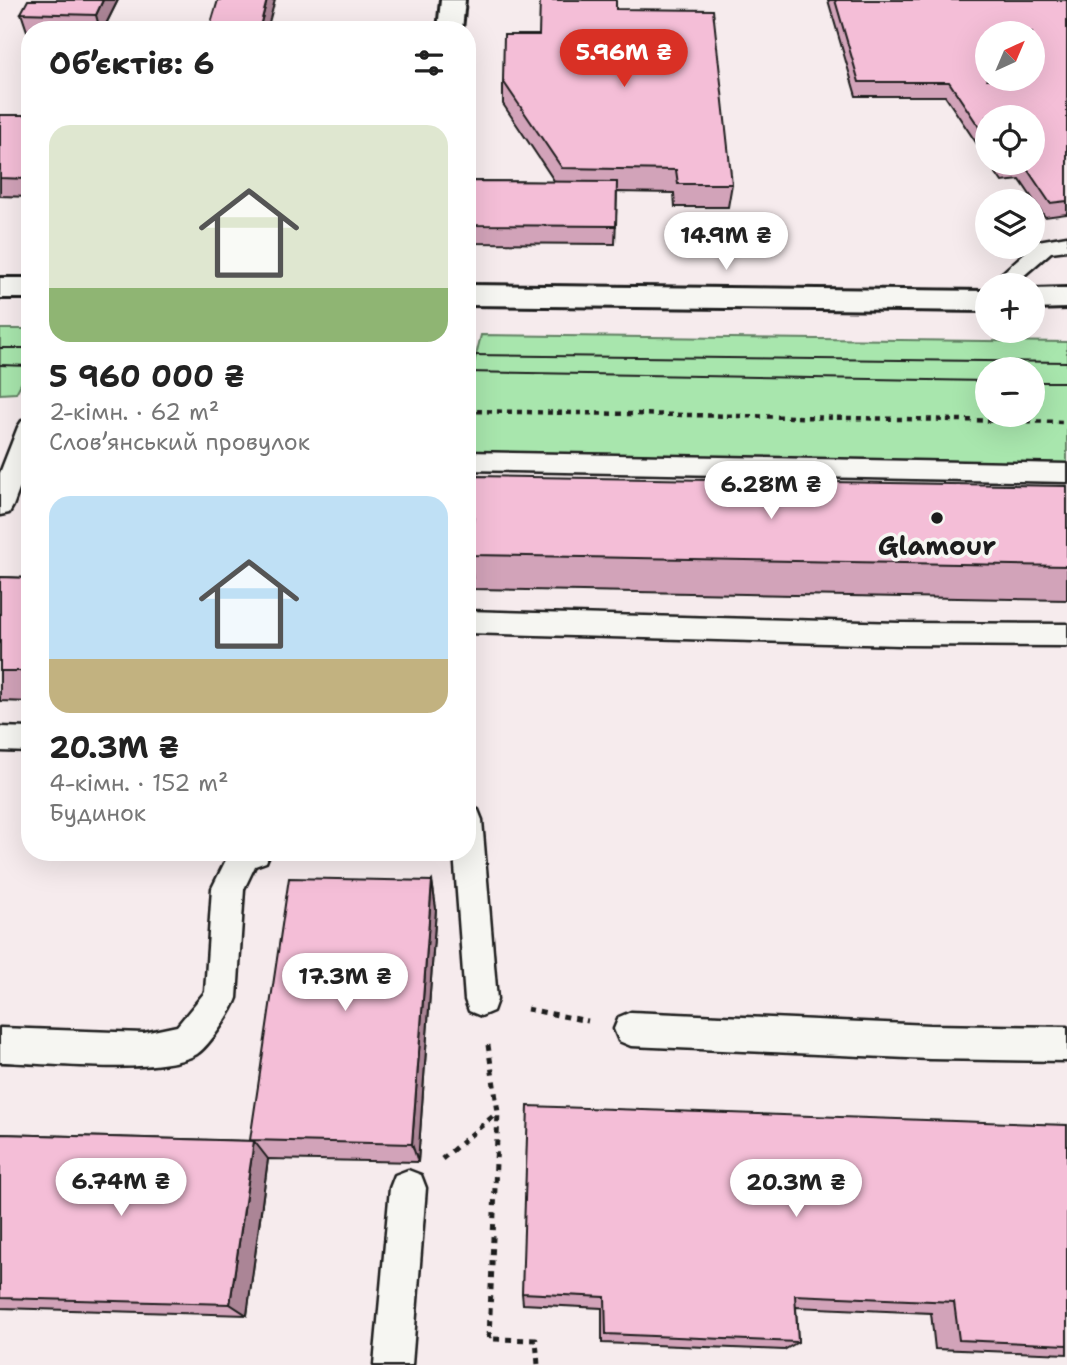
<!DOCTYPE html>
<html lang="uk">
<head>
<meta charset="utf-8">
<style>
	:root { --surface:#fff; --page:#f6f6f6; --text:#222; --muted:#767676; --accent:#d93025 }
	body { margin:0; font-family:"Shantell Sans",sans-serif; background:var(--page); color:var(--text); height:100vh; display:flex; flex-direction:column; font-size:26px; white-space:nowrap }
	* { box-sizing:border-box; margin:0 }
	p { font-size:23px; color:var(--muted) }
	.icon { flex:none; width:38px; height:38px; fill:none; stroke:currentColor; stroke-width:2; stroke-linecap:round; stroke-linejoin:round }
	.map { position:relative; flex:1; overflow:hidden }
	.sheet { position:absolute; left:21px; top:21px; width:455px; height:840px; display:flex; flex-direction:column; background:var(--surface); border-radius:28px; box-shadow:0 7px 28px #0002 }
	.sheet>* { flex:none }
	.needle { width:46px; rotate:44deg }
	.buttons { position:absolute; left:975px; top:21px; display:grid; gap:14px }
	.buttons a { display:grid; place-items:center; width:70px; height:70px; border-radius:50%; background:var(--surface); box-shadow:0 7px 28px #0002; font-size:35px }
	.price { position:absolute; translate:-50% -60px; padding:0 16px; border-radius:24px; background:#fff; color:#222; font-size:23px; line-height:46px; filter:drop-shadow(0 2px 4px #0008) }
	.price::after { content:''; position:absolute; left:50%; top:42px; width:21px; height:16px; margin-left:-10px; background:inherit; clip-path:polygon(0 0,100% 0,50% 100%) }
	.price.selected { background:var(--accent); color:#fff }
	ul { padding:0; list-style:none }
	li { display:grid; align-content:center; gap:14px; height:371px; padding:0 28px }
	li span { display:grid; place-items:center; height:217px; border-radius:21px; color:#555 }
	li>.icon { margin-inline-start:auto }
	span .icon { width:126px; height:126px; fill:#fffc; stroke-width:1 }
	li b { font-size:30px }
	h2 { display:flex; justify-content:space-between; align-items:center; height:84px; padding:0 28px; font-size:30px }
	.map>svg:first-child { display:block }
	.green { fill:#a8e6ad; stroke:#628164; stroke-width:2; fill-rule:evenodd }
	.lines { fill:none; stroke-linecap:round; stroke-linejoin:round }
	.service-casing { stroke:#1c1c1c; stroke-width:5 }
	.minor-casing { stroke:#1c1c1c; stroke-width:6 }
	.secondary-casing { stroke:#1c1c1c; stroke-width:6 }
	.path-far1 { stroke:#1c1c1c; stroke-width:4.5; stroke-dasharray:5 5; stroke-linecap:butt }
	.path { stroke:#1c1c1c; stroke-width:5; stroke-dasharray:6 6; stroke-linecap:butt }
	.service { fill:#f6f6f2; fill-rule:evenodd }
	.minor { fill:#f6f6f2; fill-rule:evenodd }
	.secondary { fill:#f6f6f2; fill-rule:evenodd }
	.tram { stroke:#1c1c1c; stroke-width:2 }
	.wall { fill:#d2a3b9; stroke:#1c1c1c; stroke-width:2 }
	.shaded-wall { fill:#ab8596; stroke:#1c1c1c; stroke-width:2 }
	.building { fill:#f4bed7; stroke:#1c1c1c; stroke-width:2; fill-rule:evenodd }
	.poi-dot { fill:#1c1c1c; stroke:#f6f6f2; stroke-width:2.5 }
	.labels { text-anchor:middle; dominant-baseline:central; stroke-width:7; stroke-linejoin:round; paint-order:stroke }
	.poi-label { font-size:26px; font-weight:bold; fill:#1c1c1c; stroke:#f6f6f2 }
</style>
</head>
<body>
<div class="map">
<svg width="1067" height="1365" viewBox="0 0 1067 1365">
	<rect width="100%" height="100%" fill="#f6ebed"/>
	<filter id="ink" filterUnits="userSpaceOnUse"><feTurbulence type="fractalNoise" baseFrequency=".0143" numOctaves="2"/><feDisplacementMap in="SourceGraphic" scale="14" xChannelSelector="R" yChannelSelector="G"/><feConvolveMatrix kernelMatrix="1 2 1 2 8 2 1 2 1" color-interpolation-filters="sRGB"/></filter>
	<g filter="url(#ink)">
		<!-- green -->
		<g class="green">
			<polygon points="0,329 30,329 30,367 16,393 0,394"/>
			<path d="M481,335l586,7v131l-600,-12v-69zM987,369h45v46h-45z"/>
		</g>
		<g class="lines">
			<defs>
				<g id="service">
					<polygon points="1067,236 1067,250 1051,252 1013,285 989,285 1038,241"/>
					<polygon points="30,419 30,460 13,506 9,513 0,515 0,473 18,427 22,421"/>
					<polygon points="467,452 1067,464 1067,482 467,470"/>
					<polygon points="467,611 900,623 1067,624 1067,646 900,645 467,633"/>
					<polygon points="0,727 30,728 30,752 0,751"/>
					<polygon points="467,807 478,810 482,820 497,1000 493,1011 481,1016 469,1011 465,1000 454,852 467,852"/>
					<path d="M230,852h40l-4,10 -11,4 -11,23 -7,109c-5,14 -28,48 -40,56 -38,22 -151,9 -197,8v-34l144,5 33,-7 28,-34 7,-104z"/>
					<polygon points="631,1012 930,1025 1067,1027 1067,1061 930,1059 631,1046 619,1041 614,1029 619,1017"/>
					<polygon points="408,1170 421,1175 426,1188 412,1365 374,1365 390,1188 395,1175"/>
				</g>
				<polygon id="minor" points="441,0 465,0 462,30 438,30"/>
				<g id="secondary">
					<rect x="0" y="278" width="30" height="20"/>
					<polygon points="467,285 987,291 987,311 467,305"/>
					<polygon points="1067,288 1067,308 1032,309 1032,289"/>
				</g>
			</defs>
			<!-- service casing -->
			<use href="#service" class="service-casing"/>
			<!-- minor casing -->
			<use href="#minor" class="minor-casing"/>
			<!-- secondary casing -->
			<use href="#secondary" class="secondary-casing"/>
			<!-- path-far1 -->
			<polyline class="path-far1" points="467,411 1067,422"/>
			<!-- path -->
			<g class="path">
				<polyline points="527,1009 588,1021"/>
				<polyline points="488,1045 498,1112 489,1339 536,1340 538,1365"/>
				<polyline points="442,1159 497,1113"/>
			</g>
			<!-- service -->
			<use href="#service" class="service"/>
			<!-- minor -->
			<use href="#minor" class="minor"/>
			<!-- secondary -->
			<use href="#secondary" class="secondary"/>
			<!-- tram -->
			<g class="tram">
				<polyline points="0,348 30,348"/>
				<polyline points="467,355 1067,362"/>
				<polyline points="0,365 30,366"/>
				<polyline points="467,372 987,381"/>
				<polyline points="1032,382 1067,382"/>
			</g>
		</g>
		<!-- wall -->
		<g class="wall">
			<polygon points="118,0 103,30 30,30 30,32 27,31 21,13"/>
			<polygon points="828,0 1067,0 1067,214 1045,217 1020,180 1002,182 989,163 1032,163 987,117 987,159 945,96 856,96"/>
			<polygon points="616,9 732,184 728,207 675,207 674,193 617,192 615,244 467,243 467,181 555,182 503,104 503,81 539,35"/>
			<polygon points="0,115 30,115 30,197 0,196"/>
			<polygon points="1067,486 1067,600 473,589 471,555"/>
			<polygon points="0,577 30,578 30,702 0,701"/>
			<polygon points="432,881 436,909 418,1162 268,1159 247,1315 0,1308 0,1134 250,1141"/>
			<polygon points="1067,1125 1067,1354 935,1349 931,1313 796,1307 798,1342 784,1350 602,1343 602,1308 523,1304 522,1293"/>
		</g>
		<!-- shaded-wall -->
		<g class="shaded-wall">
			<polygon points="103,0 118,0 103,30 100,30 96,15"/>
			<polygon points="267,0 275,0 267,30 259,30"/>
			<polygon points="432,881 436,909 418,1162 412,1144"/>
			<polygon points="254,1141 268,1159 247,1315 230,1304"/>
		</g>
		<!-- building -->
		<g class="building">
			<polygon points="28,0 103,0 96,15 21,13"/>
			<polygon points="218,0 267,0 259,30 209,30"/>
			<polygon points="540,0 616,0 616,9 713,10 732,184 678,184 676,170 562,168 503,81 504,35 539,35"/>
			<path d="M835,0h232v201l-17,2 -25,-37 -18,2 -4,-5h29v-46h-45v22l-38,-57h-90zM987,33h45v46h-45z"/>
			<polygon points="0,115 30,115 30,174 28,179 0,178"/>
			<polygon points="467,181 617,182 616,226 467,225"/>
			<polygon points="476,476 1067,486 1067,566 471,555"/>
			<polygon points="0,577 30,578 30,671 0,671"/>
			<polygon points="289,878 432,881 412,1144 250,1140"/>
			<polygon points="528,1106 1067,1125 1067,1345 959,1340 954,1302 795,1295 798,1342 606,1334 605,1297 522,1293"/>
			<polygon points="0,1134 254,1141 230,1304 0,1298"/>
		</g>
	</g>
	<!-- markers -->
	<circle class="poi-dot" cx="937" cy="518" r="7"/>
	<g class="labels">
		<!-- poi labels -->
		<g class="poi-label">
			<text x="937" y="545">Glamour</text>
		</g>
	</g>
</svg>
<div class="buttons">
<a><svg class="needle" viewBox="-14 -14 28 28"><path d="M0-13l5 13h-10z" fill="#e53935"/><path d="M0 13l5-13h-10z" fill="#767676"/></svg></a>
<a><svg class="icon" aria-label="locate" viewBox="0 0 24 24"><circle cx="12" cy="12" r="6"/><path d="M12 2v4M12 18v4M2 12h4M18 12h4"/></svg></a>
<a><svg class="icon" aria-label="layers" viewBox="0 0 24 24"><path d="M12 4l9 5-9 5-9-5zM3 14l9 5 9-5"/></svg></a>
<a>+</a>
<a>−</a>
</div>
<b class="price selected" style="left:624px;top:89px">5.96M ₴</b>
<b class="price" style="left:726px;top:272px">14.9M ₴</b>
<b class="price" style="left:771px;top:521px">6.28M ₴</b>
<b class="price" style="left:345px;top:1013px">17.3M ₴</b>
<b class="price" style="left:121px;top:1218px">6.74M ₴</b>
<b class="price" style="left:796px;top:1219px">20.3M ₴</b>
<section class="sheet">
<h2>Об’єктів: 6<svg class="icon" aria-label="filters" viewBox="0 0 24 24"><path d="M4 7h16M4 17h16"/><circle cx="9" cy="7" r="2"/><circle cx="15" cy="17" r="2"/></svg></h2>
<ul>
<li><span style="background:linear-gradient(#dfe7d0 75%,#8fb573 0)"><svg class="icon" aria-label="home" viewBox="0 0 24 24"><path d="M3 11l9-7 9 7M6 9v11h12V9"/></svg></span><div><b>5 960 000 ₴</b><p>2-кімн. · 62 m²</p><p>Словʼянський провулок</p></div></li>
<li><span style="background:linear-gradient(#bfe0f5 75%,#c2b280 0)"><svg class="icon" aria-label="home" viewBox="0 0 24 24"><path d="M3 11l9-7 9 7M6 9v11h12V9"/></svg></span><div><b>20.3M ₴</b><p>4-кімн. · 152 m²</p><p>Будинок</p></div></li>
</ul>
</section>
</div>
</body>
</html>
